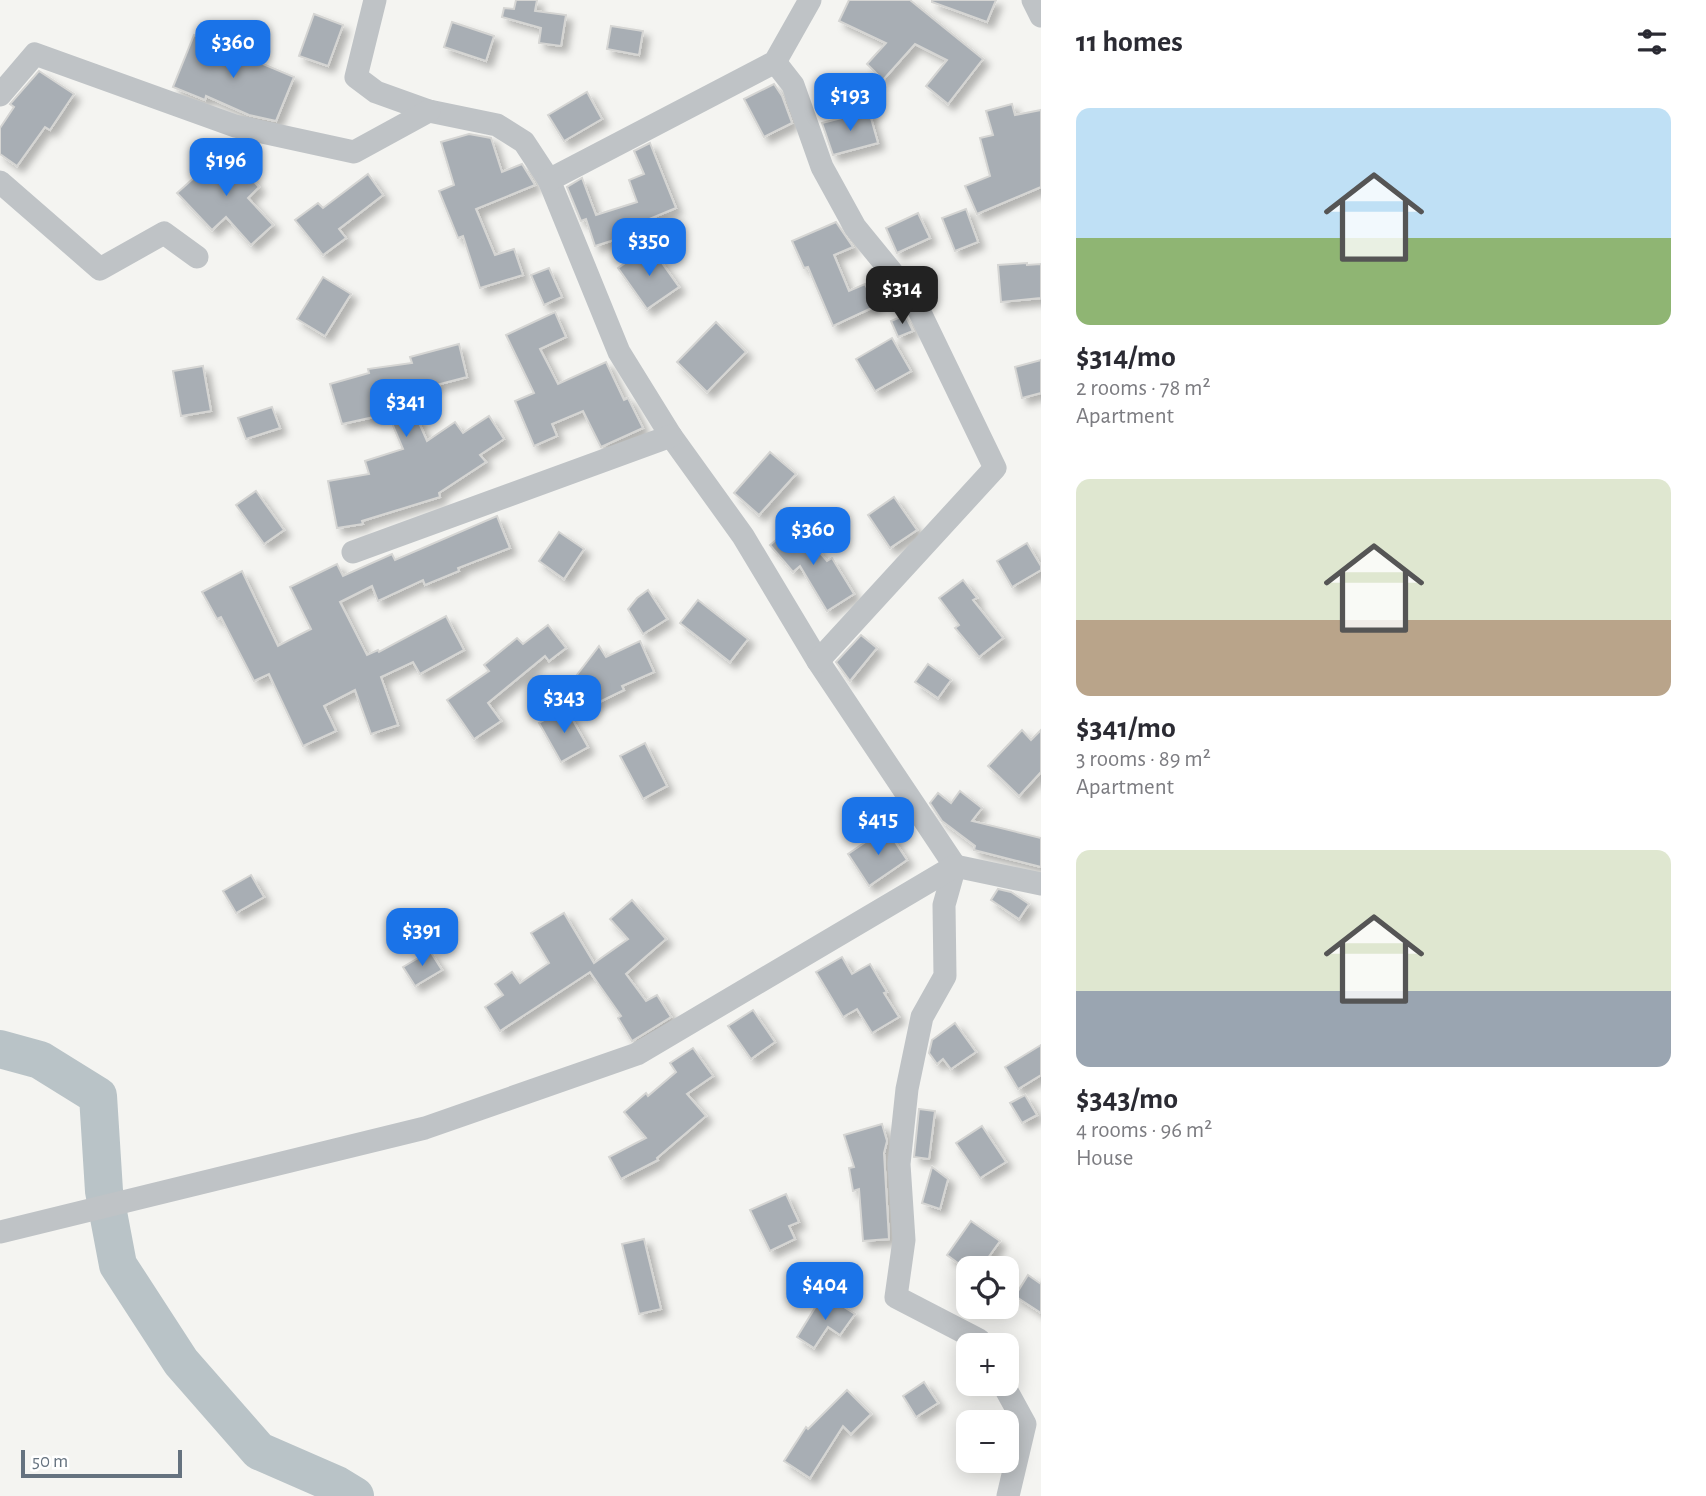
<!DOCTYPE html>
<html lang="en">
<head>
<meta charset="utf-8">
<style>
	:root { --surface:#fff; --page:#f2f2f3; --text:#2b2b33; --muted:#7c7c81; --accent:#1a73e8 }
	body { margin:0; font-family:"Alegreya Sans",sans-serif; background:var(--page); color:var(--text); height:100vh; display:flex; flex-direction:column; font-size:26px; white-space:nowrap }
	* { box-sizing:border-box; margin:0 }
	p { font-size:23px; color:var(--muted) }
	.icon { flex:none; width:38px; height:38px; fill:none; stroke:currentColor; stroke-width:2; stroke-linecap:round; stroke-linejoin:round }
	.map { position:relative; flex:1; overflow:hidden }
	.sheet { display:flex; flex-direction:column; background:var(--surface); width:665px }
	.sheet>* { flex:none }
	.fabs { position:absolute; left:956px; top:1256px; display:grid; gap:14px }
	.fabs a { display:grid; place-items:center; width:63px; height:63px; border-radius:14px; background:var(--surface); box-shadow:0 4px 18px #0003; font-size:35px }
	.scale { position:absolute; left:21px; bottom:18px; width:161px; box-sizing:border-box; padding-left:7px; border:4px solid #65727f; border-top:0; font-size:19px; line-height:24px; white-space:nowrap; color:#65727f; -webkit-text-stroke:5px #fff; paint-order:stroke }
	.price { position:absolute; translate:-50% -60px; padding:0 16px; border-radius:14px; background:var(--accent); color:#fff; font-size:23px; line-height:46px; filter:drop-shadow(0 2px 4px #0008) }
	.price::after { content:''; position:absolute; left:50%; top:42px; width:21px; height:16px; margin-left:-10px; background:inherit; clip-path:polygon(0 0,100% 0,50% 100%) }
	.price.selected { background:#222; color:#fff }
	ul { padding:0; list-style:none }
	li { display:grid; align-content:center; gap:14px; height:371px; padding:0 35px }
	li span { display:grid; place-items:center; height:217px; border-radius:14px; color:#555 }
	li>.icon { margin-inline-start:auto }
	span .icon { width:126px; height:126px; fill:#fffc; stroke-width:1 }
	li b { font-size:30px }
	h2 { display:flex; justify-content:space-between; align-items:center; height:84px; padding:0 35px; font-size:30px }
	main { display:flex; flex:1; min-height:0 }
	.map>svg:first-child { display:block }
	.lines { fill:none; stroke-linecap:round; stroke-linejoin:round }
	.river { stroke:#b9c3c7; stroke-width:38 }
	.building { fill:#a8aeb4; stroke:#d5d5d3; stroke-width:2; filter:url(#shadow) }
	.minor { stroke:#bfc3c6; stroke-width:23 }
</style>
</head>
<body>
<main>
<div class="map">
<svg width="1041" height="1496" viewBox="0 0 1041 1496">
	<defs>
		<filter id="shadow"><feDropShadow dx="6" dy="6" stdDeviation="3.5" flood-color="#0004"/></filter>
	</defs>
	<rect width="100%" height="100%" fill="#f4f4f1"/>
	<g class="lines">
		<!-- river -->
		<polyline class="river" points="0,1049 40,1060 98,1096 104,1191 118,1265 181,1362 259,1451 337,1485 355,1496"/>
	</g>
	<!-- building -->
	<g class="building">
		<polygon points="516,0 537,0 535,11 566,15 561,46 539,43 541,28 502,17 504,8 514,9"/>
		<polygon points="849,0 910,0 983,59 948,104 926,86 947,60 915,44 883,80 867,64 886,43 839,21"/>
		<polygon points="932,0 996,0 987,22 932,2"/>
		<polygon points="314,14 343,25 328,66 299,56"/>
		<polygon points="452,22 494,36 486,61 444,47"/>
		<polygon points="611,26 643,31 639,55 607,49"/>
		<polygon points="194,35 294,77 276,121 249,115 206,96 205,100 173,87"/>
		<polygon points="39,71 74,94 50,130 45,127 17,166 0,154 0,128 14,107 10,104"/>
		<polygon points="774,84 782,96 792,123 764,137 744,99"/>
		<polygon points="587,92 602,119 564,141 548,115"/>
		<polygon points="1012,104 1015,115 1041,110 1041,187 977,214 965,186 990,176 980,138 993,135 986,111"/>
		<polygon points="869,111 878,143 833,155 822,123"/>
		<polygon points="469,134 491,138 502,172 522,164 535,185 476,209 495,255 514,249 523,275 480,288 463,236 458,238 439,191 454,185 441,142"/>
		<polygon points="650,143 676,208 635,225 640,232 595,246 586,219 581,221 567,187 582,178 596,215 637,202 629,180 644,174 634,151"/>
		<polygon points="225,150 259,187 248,198 273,225 251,245 226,217 212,230 177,193"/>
		<polygon points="368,174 383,195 339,229 346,238 323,255 295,220 318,203 323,208"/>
		<polygon points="966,209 978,242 955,251 942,218"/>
		<polygon points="918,213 930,238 897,253 886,228"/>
		<polygon points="836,222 853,247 834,255 849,291 865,284 876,306 833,326 808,267 804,268 792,241"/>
		<polygon points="650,246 679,287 647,309 618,268"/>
		<polygon points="1027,263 1027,265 1041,264 1041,298 1001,302 998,265"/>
		<polygon points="549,268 562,297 544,305 531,275"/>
		<polygon points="323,277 351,294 325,336 297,319"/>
		<polygon points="555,312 566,337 540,349 558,384 606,362 624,400 628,398 643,428 601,447 583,411 552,424 557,436 534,446 515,401 534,393 506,335"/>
		<polygon points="905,315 913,331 898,337 891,321"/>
		<polygon points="716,322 746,352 707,392 677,362"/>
		<polygon points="892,338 911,371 875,391 856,359"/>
		<polygon points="459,344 467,377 406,393 427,441 455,422 463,433 489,416 504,439 480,455 486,462 439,493 440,497 362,521 363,524 337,528 328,481 369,474 365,461 403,449 388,414 342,424 330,384 369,373 368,369 412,363 410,357"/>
		<polygon points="1041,360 1041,393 1022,398 1015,367"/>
		<polygon points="203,366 211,411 181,416 173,371"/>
		<polygon points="272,407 280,428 246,439 238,418"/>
		<polygon points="770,452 796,474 759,515 734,493"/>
		<polygon points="256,491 284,530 264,544 236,505"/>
		<polygon points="894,497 917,530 890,548 868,515"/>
		<polygon points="497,516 510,548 458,568 459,571 425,585 423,580 378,601 372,586 340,602 367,655 378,650 379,652 446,616 464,650 420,674 413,662 381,677 398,725 371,734 355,690 324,706 336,731 303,746 269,674 254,681 221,617 217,619 202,592 242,571 278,646 311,629 290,587 337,564 343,576 392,554 395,560"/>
		<polygon points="795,524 827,561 832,558 854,594 827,611 800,566 793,572 770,545"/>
		<polygon points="559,532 584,549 564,579 539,561"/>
		<polygon points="1027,543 1041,566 1041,570 1012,587 997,561"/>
		<polygon points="963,580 977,598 973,600 1003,638 979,657 955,628 959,625 939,598"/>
		<polygon points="648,590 667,619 643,634 628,609 637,598"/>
		<polygon points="698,600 748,639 730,662 680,623"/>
		<polygon points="548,625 566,648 549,661 545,656 488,703 501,721 474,739 447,700 489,671 484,665 517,638 523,644"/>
		<polygon points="861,635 877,648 850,681 836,662"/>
		<polygon points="640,641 654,672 622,686 624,690 589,707 573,680 599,646 606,657"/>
		<polygon points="928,664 951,680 938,698 915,682"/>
		<polygon points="566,708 588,747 561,762 539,723"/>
		<polygon points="1022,730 1031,740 1041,730 1041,772 1019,796 988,766"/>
		<polygon points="645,743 667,786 643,799 620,756"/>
		<polygon points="960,791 982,808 972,821 1041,838 1041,867 974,850 975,846 942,821 930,803 938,793 951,803"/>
		<polygon points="886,828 907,860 869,886 848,854"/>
		<polygon points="251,875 264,897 236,913 223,891"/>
		<polygon points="998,889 1011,892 1029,904 1019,919 991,900"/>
		<polygon points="632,900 666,939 626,974 646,1001 657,995 671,1017 632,1041 618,1018 621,1016 590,972 500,1031 485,1007 503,995 495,984 512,972 520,983 549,963 531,933 564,913 594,963 628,939 610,919"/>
		<polygon points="430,951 442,970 415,986 403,967"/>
		<polygon points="842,957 852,974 870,964 887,992 884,993 899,1017 872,1033 857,1009 843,1017 816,972"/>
		<polygon points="753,1010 775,1042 751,1059 728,1026"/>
		<polygon points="955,1023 976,1052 951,1069 943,1059 937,1064 929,1053 932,1040"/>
		<polygon points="1041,1045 1041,1075 1018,1089 1005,1067"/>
		<polygon points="693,1048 713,1076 687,1094 706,1116 657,1158 658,1160 621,1179 609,1157 646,1138 624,1112 646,1093 648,1096 676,1072 670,1063"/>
		<polygon points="1025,1095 1037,1115 1022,1123 1010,1103"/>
		<polygon points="919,1109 935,1111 929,1159 914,1157"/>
		<polygon points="882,1124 887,1141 884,1153 889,1239 863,1241 859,1189 853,1191 849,1168 854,1167 844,1135"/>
		<polygon points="982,1126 1006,1162 980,1178 956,1143"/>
		<polygon points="932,1167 948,1179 940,1209 922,1203"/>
		<polygon points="786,1194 799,1222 789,1226 795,1239 770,1251 750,1210"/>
		<polygon points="971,1221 1000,1241 980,1269 966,1269 947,1255"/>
		<polygon points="644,1239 661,1309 639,1314 622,1244"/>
		<polygon points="1028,1275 1041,1284 1041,1313 1015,1296"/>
		<polygon points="821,1298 833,1307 836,1302 855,1314 840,1335 828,1327 814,1348 797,1337"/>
		<polygon points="924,1382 938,1403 916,1417 903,1396"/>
		<polygon points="847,1390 871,1414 851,1434 843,1426 810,1478 784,1461 806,1427 808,1429"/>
	</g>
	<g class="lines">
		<!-- minor -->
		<g class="minor">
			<polyline points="375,0 356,77 376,92 429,111 497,125 524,142 549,180 619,352 671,436 743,536 818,661 955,866 944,905 945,976 922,1017 907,1089 899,1164 904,1240 896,1297 979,1340 982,1346"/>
			<polyline points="1033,0 1041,16"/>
			<polyline points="775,62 793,85 822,167 855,227 913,298 995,468 818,661"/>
			<polyline points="0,95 35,54 235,126 354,152 429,111"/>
			<polyline points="549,180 775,62 810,0"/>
			<polyline points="0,182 100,269 164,233 197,257"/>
			<polyline points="353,552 671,436"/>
			<polyline points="0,1232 425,1128 637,1054 955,866 1041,884"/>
			<polyline points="1003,1384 1025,1424 1008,1496"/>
		</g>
	</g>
</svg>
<div class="fabs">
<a><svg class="icon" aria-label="locate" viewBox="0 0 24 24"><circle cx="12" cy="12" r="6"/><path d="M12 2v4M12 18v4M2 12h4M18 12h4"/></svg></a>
<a>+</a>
<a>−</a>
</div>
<div class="scale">50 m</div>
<b class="price" style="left:233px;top:80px">$360</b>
<b class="price" style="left:850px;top:133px">$193</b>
<b class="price" style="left:226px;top:198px">$196</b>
<b class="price" style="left:649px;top:278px">$350</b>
<b class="price selected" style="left:902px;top:326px">$314</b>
<b class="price" style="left:406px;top:439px">$341</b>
<b class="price" style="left:813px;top:567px">$360</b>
<b class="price" style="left:564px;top:735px">$343</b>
<b class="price" style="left:878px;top:857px">$415</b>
<b class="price" style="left:422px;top:968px">$391</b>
<b class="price" style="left:825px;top:1322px">$404</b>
</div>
<section class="sheet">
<h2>11 homes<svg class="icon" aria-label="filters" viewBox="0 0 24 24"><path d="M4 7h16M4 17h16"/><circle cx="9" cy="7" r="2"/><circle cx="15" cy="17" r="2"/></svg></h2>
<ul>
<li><span style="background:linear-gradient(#bfe0f5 60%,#8fb573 0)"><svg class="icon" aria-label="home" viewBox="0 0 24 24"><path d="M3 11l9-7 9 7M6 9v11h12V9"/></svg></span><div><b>$314/mo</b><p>2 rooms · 78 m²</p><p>Apartment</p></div></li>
<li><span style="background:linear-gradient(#dfe7d0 65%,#b9a48a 0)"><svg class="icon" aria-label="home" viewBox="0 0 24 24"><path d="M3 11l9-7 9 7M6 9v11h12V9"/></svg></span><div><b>$341/mo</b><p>3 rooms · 89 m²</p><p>Apartment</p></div></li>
<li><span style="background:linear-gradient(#dfe7d0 65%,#9aa5b1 0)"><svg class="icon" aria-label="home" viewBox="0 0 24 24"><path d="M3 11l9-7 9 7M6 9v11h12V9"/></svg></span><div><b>$343/mo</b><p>4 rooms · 96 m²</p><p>House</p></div></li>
</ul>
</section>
</main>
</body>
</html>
